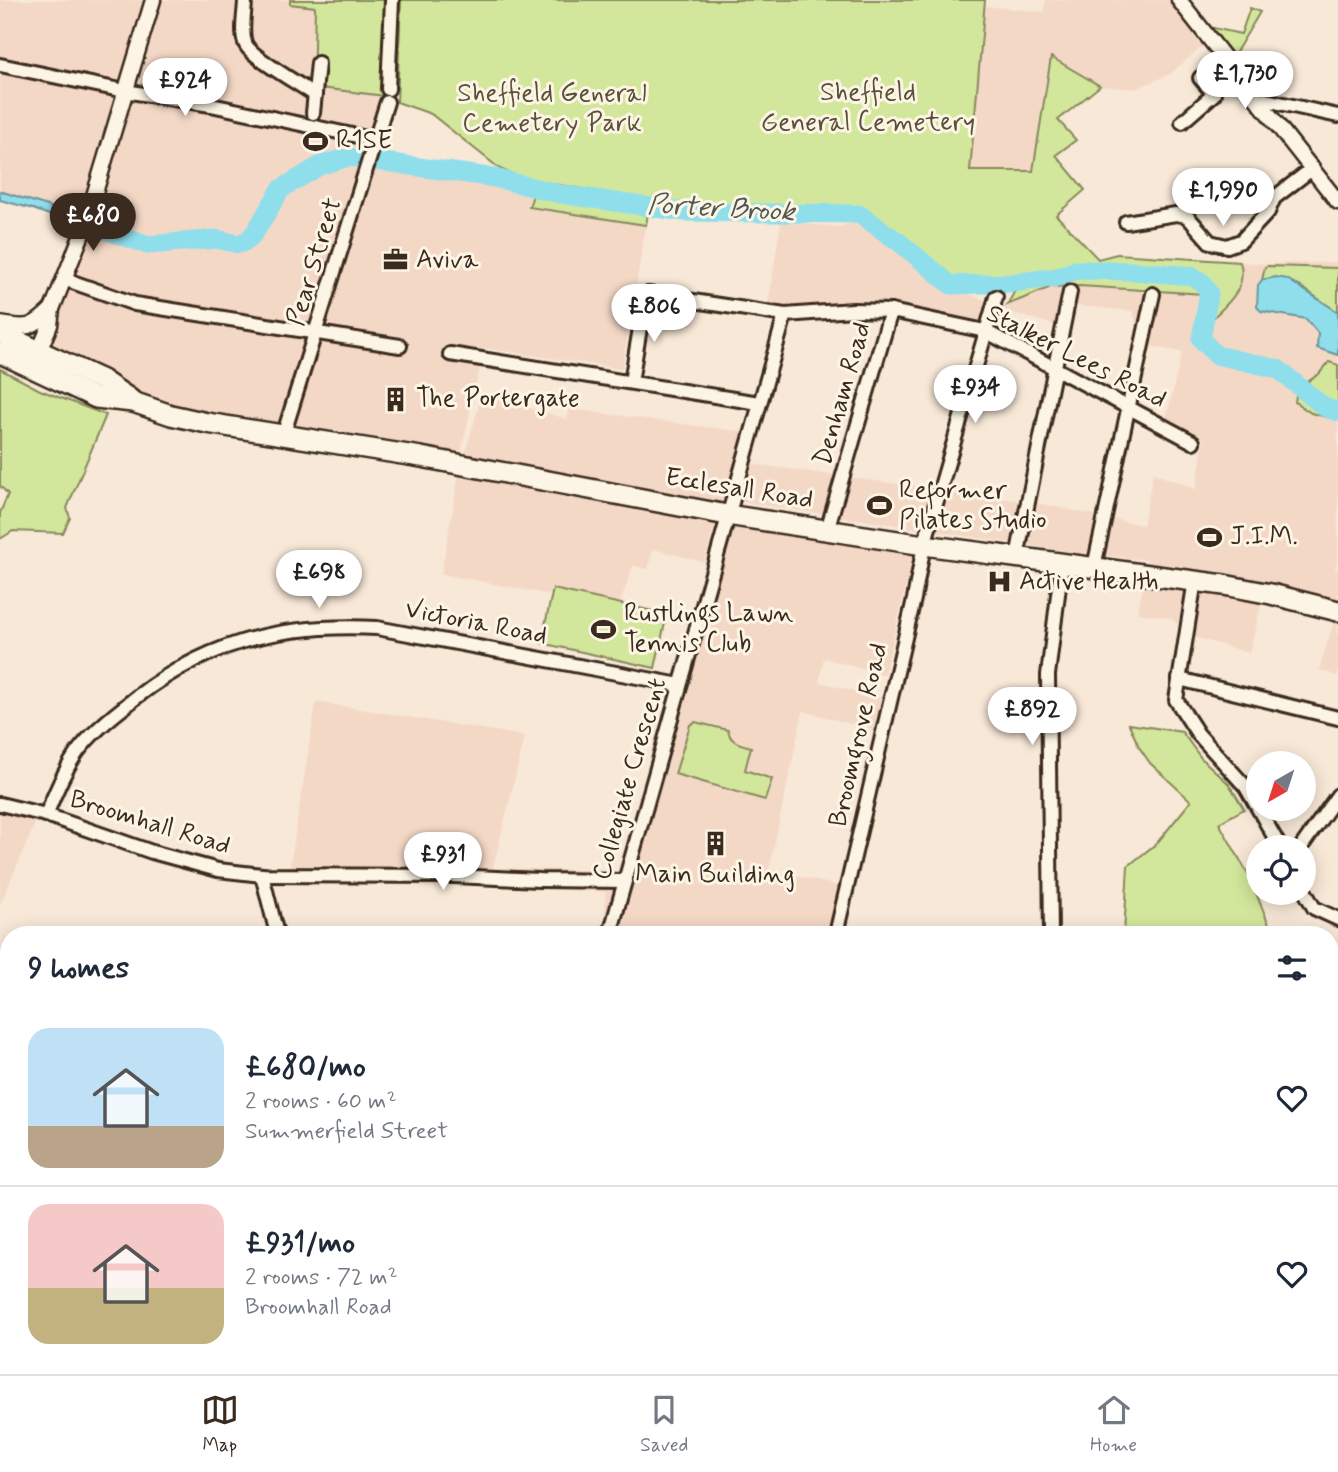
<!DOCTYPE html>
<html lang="en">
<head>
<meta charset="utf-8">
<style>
	:root { --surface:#fff; --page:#f2f2f3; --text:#1f2937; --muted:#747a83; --line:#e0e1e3; --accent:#3b2a1e }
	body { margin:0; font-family:Mynerve,sans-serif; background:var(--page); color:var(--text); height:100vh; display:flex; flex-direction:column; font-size:26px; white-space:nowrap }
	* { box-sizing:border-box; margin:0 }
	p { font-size:23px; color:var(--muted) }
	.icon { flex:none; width:38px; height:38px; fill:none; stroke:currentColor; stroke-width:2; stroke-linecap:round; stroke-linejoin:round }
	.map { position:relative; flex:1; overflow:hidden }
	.sheet { position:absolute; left:0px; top:926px; width:1339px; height:450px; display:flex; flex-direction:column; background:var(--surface); border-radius:28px 28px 0 0; box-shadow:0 4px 18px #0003 }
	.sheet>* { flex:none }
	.needle { width:46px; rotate:219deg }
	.tools { position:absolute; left:1246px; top:751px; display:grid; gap:14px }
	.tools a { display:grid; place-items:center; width:70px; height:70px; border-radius:50%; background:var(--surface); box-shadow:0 4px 18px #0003; font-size:35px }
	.price { position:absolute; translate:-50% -60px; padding:0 16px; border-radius:24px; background:#fff; color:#222; font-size:23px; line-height:46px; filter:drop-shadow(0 2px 4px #0008) }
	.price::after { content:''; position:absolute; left:50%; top:42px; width:21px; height:16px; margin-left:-10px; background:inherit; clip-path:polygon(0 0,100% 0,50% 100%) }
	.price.selected { background:var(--accent); color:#fff }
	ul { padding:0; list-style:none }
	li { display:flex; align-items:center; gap:21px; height:175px; padding:0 28px }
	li+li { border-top:2px solid var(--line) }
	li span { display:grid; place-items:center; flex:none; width:196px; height:140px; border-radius:21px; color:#555 }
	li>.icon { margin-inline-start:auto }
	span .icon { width:84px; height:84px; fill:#fffc; stroke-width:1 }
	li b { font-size:30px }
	h2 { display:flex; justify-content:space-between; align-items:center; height:84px; padding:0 28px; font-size:30px }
	.tab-bar { display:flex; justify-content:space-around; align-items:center; height:98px; border-top:2px solid var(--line); background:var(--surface); font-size:19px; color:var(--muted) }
	.tab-bar a { display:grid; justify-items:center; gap:4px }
	.tab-bar .selected { color:var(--accent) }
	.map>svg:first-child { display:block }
	.built { fill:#f4d8c6 }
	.green { fill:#d3e79c; stroke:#87885d; stroke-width:2 }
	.water { fill:#8fdeec; stroke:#6d969a; stroke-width:2 }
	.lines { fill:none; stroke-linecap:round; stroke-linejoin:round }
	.river { stroke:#8fdeec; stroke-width:19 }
	.minor-casing { stroke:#3b2a1e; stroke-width:18 }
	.tertiary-casing { stroke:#3b2a1e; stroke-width:19 }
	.primary-casing { stroke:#3b2a1e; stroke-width:24 }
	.minor { stroke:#fcf5e5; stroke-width:12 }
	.tertiary { stroke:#fcf5e5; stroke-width:14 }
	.primary { stroke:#fcf5e5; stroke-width:19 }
	.labels { text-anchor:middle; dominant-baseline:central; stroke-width:6; stroke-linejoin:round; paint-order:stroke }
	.park-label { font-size:26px; fill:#595037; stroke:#fcf5e5 }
	.poi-label { font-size:26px; fill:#3b2a1e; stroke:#fcf5e5; text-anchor:start }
	.street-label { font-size:26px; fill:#3b2a1e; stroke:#fcf5e5 }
	.water-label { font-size:28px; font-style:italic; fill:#505752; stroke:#fcf5e5 }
</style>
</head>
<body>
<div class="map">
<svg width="1338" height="1374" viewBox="0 0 1338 1374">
	<rect width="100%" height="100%" fill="#f8e8d7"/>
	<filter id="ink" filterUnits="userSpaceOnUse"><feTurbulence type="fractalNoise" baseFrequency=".0143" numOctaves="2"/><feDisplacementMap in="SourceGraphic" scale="14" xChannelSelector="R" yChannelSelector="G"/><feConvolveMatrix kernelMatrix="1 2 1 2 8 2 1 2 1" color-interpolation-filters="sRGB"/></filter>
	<g filter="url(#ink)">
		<!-- built -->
		<g class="built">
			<polygon points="0,0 290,0 290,5 314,7 314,86 384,98 369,159 494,178 533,195 648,213 622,369 484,348 459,462 207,423 39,351 87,219 0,191 0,72 119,94 124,92 0,65"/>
			<polygon points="1046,0 1169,0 1205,44 1170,74 1135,89 1100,86 1051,57 1033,171 970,171 984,6 1044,12"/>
			<polygon points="781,221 838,227 858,221 890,238 941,283 995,304 1007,305 1051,287 1080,286 1204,294 1199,335 1216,316 1228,306 1243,273 1240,262 1260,264 1338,262 1338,557 1335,568 1338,569 1338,676 1319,670 1336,614 1264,594 1249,653 1187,635 1171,618 1137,613 1149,560 1079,553 723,499 704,562 653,549 648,569 633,566 620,603 618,603 553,589 552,595 441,574 459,475 482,394 567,419 570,409 744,432 738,462 1037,503 1143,525 1153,473 1196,489 1204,438 1165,423 1182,352 1142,345 1133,311 1068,305 1064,328 1006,311 992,310 985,331 891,311 767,311"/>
			<polygon points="732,528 914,554 884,675 824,658 819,682 881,698 874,730 803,711 769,869 842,887 828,934 606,934 605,892 289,872 316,702 525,736 493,868 617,871 628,866"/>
			<polygon points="0,807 39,815 0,905"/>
		</g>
		<!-- green -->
		<g class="green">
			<polygon points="290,0 387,0 385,96 313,87 315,7 290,4"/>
			<path d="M401,0h584l-15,171h63l18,-114 49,29 -42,34 18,20 -20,15 29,35 -29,25 42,44 19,-5 123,8c7,23 -8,38 -24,53 -6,6 -12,15 -18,22l6,-43 -124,-8 -29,1 -44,18 9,-16 -47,1 -22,-8 -47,-41 -41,-27 -150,-4 -185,-31 -24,-10 -69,-55 -34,-12z"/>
			<polygon points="1250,8 1260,12 1233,57 1209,27 1241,34"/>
			<polygon points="533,195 648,213 646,225 529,207"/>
			<path d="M1268,266l70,2v44c-24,-13 -46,-41 -76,-32l3,-13z"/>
			<polygon points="1329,362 1338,365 1338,420 1311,413 1295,402 1297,389 1319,374"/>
			<polygon points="0,369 40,390 106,415 67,508 70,518 63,533 13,531 0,539 0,513 8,494 0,486"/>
			<polygon points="553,589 667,614 655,668 541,643"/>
			<path d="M695,722l33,8c2,12 11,14 23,17l-6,23 27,9 -7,21 -90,-26 15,-49z"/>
			<polygon points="1129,724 1182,732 1201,758 1229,784 1244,809 1219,823 1248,874 1273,934 1124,934 1128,866 1157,843 1191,801 1150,763 1139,747"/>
			<polygon points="1330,987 1338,991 1338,1374 1130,1374 1129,1367 1330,1367"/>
			<polygon points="174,1367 332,1367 333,1374 174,1374"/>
			<polygon points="422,1367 540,1367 541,1374 423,1374"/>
		</g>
		<!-- water -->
		<g class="water">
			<polygon points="0,191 79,216 76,225 33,209 0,200"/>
			<polygon points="1276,277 1287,279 1338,312 1338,355 1317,348 1318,333 1306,319 1261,311 1257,307 1258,285 1262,280"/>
		</g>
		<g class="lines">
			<!-- river -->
			<polyline class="river" points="67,216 148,245 216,239 239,244 248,240 255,232 281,189 321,165 349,157 495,178 560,194 684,212 859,214 899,242 951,285 1012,283 1058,277 1076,270 1134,271 1191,276 1202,282 1209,293 1201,339 1216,355 1278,369 1324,407 1338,412"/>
			<defs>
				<g id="minor">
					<path d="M245,0c0,13 -5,33 1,45 7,13 55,40 69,50"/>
					<polyline points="0,65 125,91 211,105 376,140"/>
					<polyline points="388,89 392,0"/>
					<polyline points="1257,98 1338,116"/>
					<polyline points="313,113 318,63"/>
					<polyline points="1182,122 1214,94 1200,78 1225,59"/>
					<polyline points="1126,222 1176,214 1187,216 1210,242 1227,246 1241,241 1268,212 1274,198 1313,168"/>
					<polyline points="64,279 135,304 400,346"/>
					<polyline points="450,354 759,403"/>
					<polyline points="631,382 645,298 648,294 785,315 853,310 891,311 985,331 1193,442"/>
					<polyline points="283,436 387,102"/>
					<polyline points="827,530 891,311"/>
					<polyline points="1017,557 1070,292"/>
					<polyline points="1094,567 1153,294"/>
					<polyline points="1195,580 1176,700 1198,734 1246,787 1280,847"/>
					<polyline points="1179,679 1338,718"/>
					<polyline points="0,804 46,815 152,852 218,870 262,875 454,876 540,880 625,881"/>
					<path d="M46,815c8,-19 16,-40 28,-58 12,-19 31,-35 49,-49 77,-65 155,-85 254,-80l303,57"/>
					<polyline points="1301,847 1338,795"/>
					<polyline points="262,875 277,934"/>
					<polyline points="1304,890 1314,908 1338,919"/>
					<polyline points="610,934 785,315"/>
					<polyline points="836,934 914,599 924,545 996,297"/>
					<polyline points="1051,934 1048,675 1062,562"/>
					<polyline points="1,1109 9,1090"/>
					<polyline points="0,1292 9,1297"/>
					<polyline points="91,1367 94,1374"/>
					<polyline points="412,1367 414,1374"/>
					<polyline points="995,1367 996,1374"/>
					<polyline points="1082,1367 1082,1374"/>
					<polyline points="732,1374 734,1367"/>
					<polyline points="813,1374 815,1367"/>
					<polyline points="892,1374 893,1367"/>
				</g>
				<g id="tertiary">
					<polyline points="1179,0 1338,202"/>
					<path d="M0,324c27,5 32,5 52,-15"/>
					<polyline points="34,357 39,351 50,325 52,309 84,229 153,0"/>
				</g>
				<g id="primary">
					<polyline points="0,333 102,380 130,399"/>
					<polyline points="0,353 96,398 133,402 171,415 207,423 421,457 727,515 924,545 1224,585 1271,594 1338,611"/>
				</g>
			</defs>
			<!-- minor casing -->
			<use href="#minor" class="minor-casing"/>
			<!-- tertiary casing -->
			<use href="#tertiary" class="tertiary-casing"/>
			<!-- primary casing -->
			<use href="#primary" class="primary-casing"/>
			<!-- minor -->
			<use href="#minor" class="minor"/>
			<!-- tertiary -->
			<use href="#tertiary" class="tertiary"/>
			<!-- primary -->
			<use href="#primary" class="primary"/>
		</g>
	</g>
	<!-- icons -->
	<defs>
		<symbol id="stadium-bare" viewBox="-9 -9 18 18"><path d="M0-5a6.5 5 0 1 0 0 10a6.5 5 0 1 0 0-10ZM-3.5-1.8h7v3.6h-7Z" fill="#3b2a1e" stroke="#fcf5e5" stroke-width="2.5" paint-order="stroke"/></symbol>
		<symbol id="office-bare" viewBox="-9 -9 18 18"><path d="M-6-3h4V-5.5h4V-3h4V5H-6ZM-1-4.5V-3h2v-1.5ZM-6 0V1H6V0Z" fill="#3b2a1e" stroke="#fcf5e5" stroke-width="2.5" paint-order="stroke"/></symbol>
		<symbol id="building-bare" viewBox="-9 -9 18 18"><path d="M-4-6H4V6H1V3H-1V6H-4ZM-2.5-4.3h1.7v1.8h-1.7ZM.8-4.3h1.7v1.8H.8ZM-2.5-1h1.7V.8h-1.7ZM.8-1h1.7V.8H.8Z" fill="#3b2a1e" stroke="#fcf5e5" stroke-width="2.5" paint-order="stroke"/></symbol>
		<symbol id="hospital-bare" viewBox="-9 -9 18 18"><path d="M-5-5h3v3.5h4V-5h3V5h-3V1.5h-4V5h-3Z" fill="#3b2a1e" stroke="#fcf5e5" stroke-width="2.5" paint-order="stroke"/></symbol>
	</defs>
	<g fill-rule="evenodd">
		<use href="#stadium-bare" x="298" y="124" width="35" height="35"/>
		<use href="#office-bare" x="378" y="242" width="35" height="35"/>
		<use href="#building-bare" x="378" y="382" width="35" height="35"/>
		<use href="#stadium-bare" x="862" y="488" width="35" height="35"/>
		<use href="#stadium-bare" x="1192" y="520" width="35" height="35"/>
		<use href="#hospital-bare" x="982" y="564" width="35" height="35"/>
		<use href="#stadium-bare" x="586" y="612" width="35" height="35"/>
		<use href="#building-bare" x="698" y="826" width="35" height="35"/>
	</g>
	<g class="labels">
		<!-- park labels -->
		<g class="park-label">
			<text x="868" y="93">Sheffield<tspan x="868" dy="30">General Cemetery</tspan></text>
			<text x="552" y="94">Sheffield General<tspan x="552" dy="30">Cemetery Park</tspan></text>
		</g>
		<!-- poi labels -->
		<g class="poi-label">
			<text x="336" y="141">R1SE</text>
			<text x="416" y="260">Aviva</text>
			<text x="416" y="399">The Portergate</text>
			<text x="899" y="491">Reformer<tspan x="899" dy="30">Pilates Studio</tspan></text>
			<text x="1230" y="537">J.I.M.</text>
			<text x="1019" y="582">Active Health</text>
			<text x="624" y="614">Rustlings Lawn<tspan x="624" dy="30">Tennis Club</tspan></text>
			<text x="715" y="875" text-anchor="middle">Main Building</text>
		</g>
		<!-- street labels -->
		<g class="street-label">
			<text transform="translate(315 262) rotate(-73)">Pear Street</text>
			<text transform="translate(1076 357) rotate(27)">Stalker Lees Road</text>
			<text transform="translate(843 394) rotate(-74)">Denham Road</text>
			<text transform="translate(739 489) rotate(9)">Ecclesall Road</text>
			<text transform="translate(476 623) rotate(11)">Victoria Road</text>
			<text transform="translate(859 735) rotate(-77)">Broomgrove Road</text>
			<text transform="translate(630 779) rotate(-74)">Collegiate Crescent</text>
			<text transform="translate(150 823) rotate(17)">Broomhall Road</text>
		</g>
		<!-- water labels -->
		<g class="water-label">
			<text transform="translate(721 209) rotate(3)">Porter Brook</text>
		</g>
	</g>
</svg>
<div class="tools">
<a><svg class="needle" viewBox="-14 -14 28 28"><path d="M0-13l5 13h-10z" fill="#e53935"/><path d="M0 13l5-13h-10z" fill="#747a83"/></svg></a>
<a><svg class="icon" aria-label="locate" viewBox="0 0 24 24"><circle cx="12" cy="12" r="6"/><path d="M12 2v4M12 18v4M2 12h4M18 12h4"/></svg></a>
</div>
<b class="price" style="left:1245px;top:111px">£1,730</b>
<b class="price" style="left:185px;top:118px">£924</b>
<b class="price" style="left:1223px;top:228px">£1,990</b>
<b class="price selected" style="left:93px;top:253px">£680</b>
<b class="price" style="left:654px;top:344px">£806</b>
<b class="price" style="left:975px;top:425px">£934</b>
<b class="price" style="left:319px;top:610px">£698</b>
<b class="price" style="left:1032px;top:747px">£892</b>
<b class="price" style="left:443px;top:892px">£931</b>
<section class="sheet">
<h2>9 homes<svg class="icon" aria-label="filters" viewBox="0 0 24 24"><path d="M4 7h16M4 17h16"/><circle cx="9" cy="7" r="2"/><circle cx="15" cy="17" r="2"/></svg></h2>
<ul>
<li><span style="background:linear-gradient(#bfe0f5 70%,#b9a48a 0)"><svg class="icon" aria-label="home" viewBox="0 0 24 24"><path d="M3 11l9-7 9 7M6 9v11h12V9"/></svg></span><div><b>£680/mo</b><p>2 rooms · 60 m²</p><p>Summerfield Street</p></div><svg class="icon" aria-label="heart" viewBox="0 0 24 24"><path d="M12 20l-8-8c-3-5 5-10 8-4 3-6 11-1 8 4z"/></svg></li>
<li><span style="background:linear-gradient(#f6c9c9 60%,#c2b280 0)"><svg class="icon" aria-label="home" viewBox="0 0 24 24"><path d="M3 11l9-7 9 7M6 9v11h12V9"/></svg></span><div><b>£931/mo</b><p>2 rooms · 72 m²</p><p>Broomhall Road</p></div><svg class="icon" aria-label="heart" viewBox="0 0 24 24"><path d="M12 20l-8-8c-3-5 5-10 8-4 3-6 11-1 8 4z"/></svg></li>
</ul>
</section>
</div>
<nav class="tab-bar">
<a class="selected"><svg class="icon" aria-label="map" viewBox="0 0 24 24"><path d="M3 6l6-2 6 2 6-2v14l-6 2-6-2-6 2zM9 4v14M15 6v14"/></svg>Map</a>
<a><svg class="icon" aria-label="saved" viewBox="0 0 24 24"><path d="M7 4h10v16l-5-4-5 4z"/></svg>Saved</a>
<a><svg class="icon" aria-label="home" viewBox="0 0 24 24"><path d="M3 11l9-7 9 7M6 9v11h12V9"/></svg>Home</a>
</nav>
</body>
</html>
